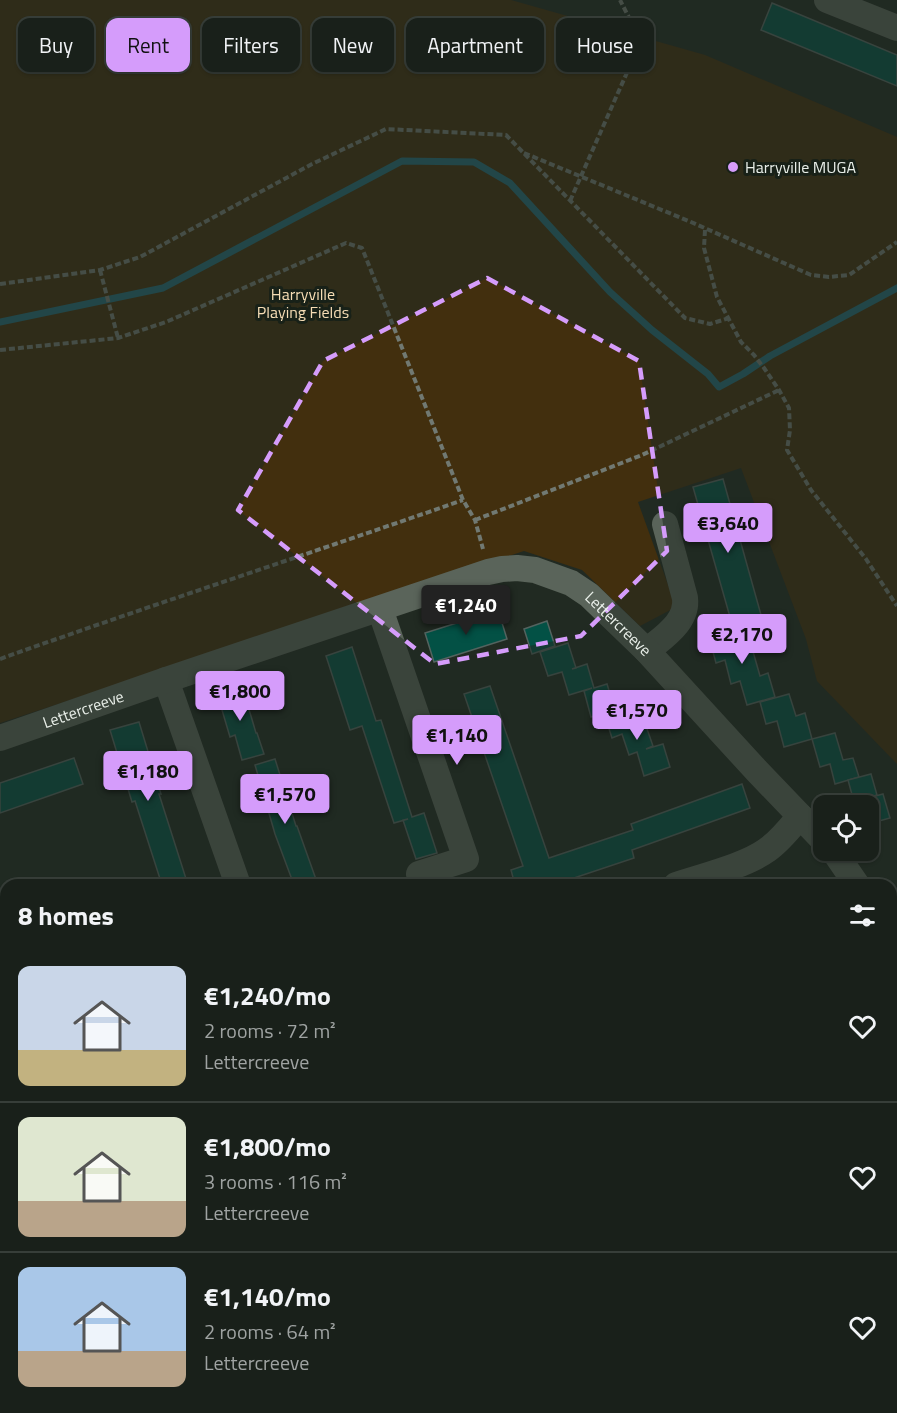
<!DOCTYPE html>
<html lang="en">
<head>
<meta charset="utf-8">
<style>
	:root { --surface:#19201a; --page:#222823; --text:#f1f3f6; --muted:#9fa3a2; --line:#373e39; --accent:#d59cfb }
	body { margin:0; font-family:"Titillium Web",sans-serif; background:var(--page); color:var(--text); height:100vh; display:flex; flex-direction:column; font-size:22px; white-space:nowrap }
	* { box-sizing:border-box; margin:0 }
	p { font-size:20px; color:var(--muted) }
	.icon { flex:none; width:33px; height:33px; fill:none; stroke:currentColor; stroke-width:2; stroke-linecap:round; stroke-linejoin:round }
	.map { position:relative; flex:1; overflow:hidden }
	.side { position:absolute; left:0px; top:879px; width:897px; height:534px; display:flex; flex-direction:column; background:var(--surface); border-radius:18px 18px 0 0; box-shadow:0 2px 4px #0004,0 0 0 2px var(--line) }
	.side>* { flex:none }
	.top-card { position:absolute; left:18px; top:18px; width:861px; height:54px; display:flex; gap:12px }
	.fabs { position:absolute; left:813px; top:795px; display:grid; gap:12px }
	.fabs a { display:grid; place-items:center; width:66px; height:66px; border-radius:12px; background:var(--surface); box-shadow:0 2px 4px #0004,0 0 0 2px var(--line); font-size:30px }
	.price { position:absolute; translate:-50% -51px; padding:0 14px; border-radius:6px; background:var(--accent); color:#111; font-size:20px; line-height:39px; filter:drop-shadow(0 2px 3px #0008) }
	.price::after { content:''; position:absolute; left:50%; top:36px; width:18px; height:14px; margin-left:-9px; background:inherit; clip-path:polygon(0 0,100% 0,50% 100%) }
	.price.active { background:#222; color:#fff }
	ul { padding:0; list-style:none }
	li { display:flex; align-items:center; gap:18px; height:150px; padding:0 18px }
	li+li { border-top:2px solid var(--line) }
	li span { display:grid; place-items:center; flex:none; width:168px; height:120px; border-radius:12px; color:#555 }
	li>.icon { margin-inline-start:auto }
	span .icon { width:72px; height:72px; fill:#fffc; stroke-width:1 }
	li b { font-size:26px }
	h2 { display:flex; justify-content:space-between; align-items:center; height:72px; padding:0 18px; font-size:26px }
	.chip { padding:0 21px; border-radius:12px; background:var(--surface); box-shadow:0 2px 4px #0004,0 0 0 2px var(--line); font-size:21px; line-height:54px }
	.chip.active { background:var(--accent); color:#111 }
	.map>svg:first-child { display:block }
	.green { fill:#422f0e }
	.lines { fill:none; stroke-linecap:round; stroke-linejoin:round }
	.stream { stroke:#246976; stroke-width:7 }
	.building { fill:#035145; stroke:#53635f; stroke-width:1.5 }
	.path { stroke:#717972; stroke-width:4; stroke-dasharray:6 3; stroke-linecap:butt }
	.street { stroke:#5a645a; stroke-width:26 }
	.marked { fill:none; stroke:#d59cfb; stroke-width:4.5; stroke-dasharray:12 8; stroke-linejoin:round }
	.poi-dot { fill:#d59cfb; stroke:#182118; stroke-width:2 }
	.labels { text-anchor:middle; dominant-baseline:central; stroke-width:6; stroke-linejoin:round; paint-order:stroke }
	.poi-label { font-size:16px; fill:#e9efe9; stroke:#182118; text-anchor:start }
	.park-label { font-size:16px; fill:#f6ddb5; stroke:#182118 }
	.street-label { font-size:16px; fill:#e9efe9; stroke:#182118 }
</style>
</head>
<body>
<div class="map">
<svg width="897" height="1413" viewBox="0 0 897 1413">
	<rect width="100%" height="100%" fill="#212a22"/>
	<!-- green -->
	<polygon class="green" points="0,0 511,0 705,55 897,137 897,764 817,681 806,639 741,468 638,502 676,607 640,626 582,570 524,551 0,723"/>
	<g class="lines">
		<!-- stream -->
		<polyline class="stream" points="0,322 163,288 402,161 474,162 510,183 610,292 652,330 708,374 719,387 743,374 770,356 897,288"/>
	</g>
	<!-- building -->
	<g class="building">
		<polygon points="772,3 897,55 897,86 761,30"/>
		<polygon points="723,479 763,622 734,631 693,487"/>
		<polygon points="498,610 507,639 434,662 425,633"/>
		<polygon points="547,621 555,646 532,654 524,629"/>
		<polygon points="746,627 760,676 768,673 775,697 747,705 740,681 731,684 725,660 716,663 709,637"/>
		<polygon points="568,643 576,668 572,669 587,664 594,688 607,684 615,710 591,717 584,691 592,688 569,695 562,672 548,676 540,652"/>
		<polygon points="352,647 376,721 381,720 412,817 424,813 437,853 416,859 403,820 408,819 394,823 362,726 350,730 326,656"/>
		<polygon points="242,686 256,733 257,733 264,754 242,760 235,735 230,737 217,693"/>
		<polygon points="490,686 549,858 633,830 631,824 742,784 750,808 632,850 634,858 553,885 515,885 511,870 523,866 464,694"/>
		<polygon points="789,694 796,716 805,713 812,739 784,747 777,721 766,724 760,702"/>
		<polygon points="629,705 636,730 646,726 653,746 646,749 663,744 670,767 644,776 637,752 629,755 622,734 612,738 604,713"/>
		<polygon points="139,722 161,794 159,794 188,885 162,885 135,801 132,802 110,730"/>
		<polygon points="835,733 843,760 853,758 859,777 835,784 830,764 820,767 812,739"/>
		<polygon points="74,758 83,784 0,813 0,783"/>
		<polygon points="275,759 296,826 297,826 318,885 294,885 275,834 255,765"/>
		<polygon points="871,774 877,795 854,802 848,780"/>
		<polygon points="883,794 890,818 868,824 868,798"/>
	</g>
	<g class="lines">
		<!-- path -->
		<g class="path">
			<polyline points="524,153 691,222 811,275 829,277 849,275 897,242"/>
			<polyline points="570,201 641,41 620,0"/>
			<polyline points="705,230 704,248 717,297 741,342 754,355 764,368 779,390 789,408 790,430 787,450 811,490 866,559 897,606"/>
			<polyline points="100,270 118,338"/>
			<polyline points="0,284 100,270 140,257 312,164 386,129 506,135 685,318 710,324 729,318"/>
			<polyline points="0,350 118,338 166,322 346,243 362,248 463,500 475,520 483,549"/>
			<polyline points="475,520 642,455 779,390"/>
			<path d="M0,659c154,-55 309,-105 463,-159"/>
			<polyline points="891,1112 897,1111"/>
			<polyline points="0,1210 6,1206"/>
			<polyline points="0,1347 6,1346"/>
			<polyline points="221,1407 224,1413"/>
			<polyline points="594,1407 595,1413"/>
		</g>
		<!-- street -->
		<g class="street">
			<polyline points="827,0 897,28"/>
			<polyline points="380,609 466,859 419,874"/>
			<path d="M647,651c16,-14 41,-29 38,-53l-20,-74"/>
			<polyline points="166,680 238,885"/>
			<path id="s1" d="M0,738l166,-58 322,-108 14,-3 15,-1 18,2 36,13 18,12 58,56 109,119 68,71"/>
			<polyline points="833,850 857,885"/>
			<path d="M676,885c27,-9 69,-19 91,-35 13,-9 23,-22 33,-34"/>
			<polyline points="891,966 897,982"/>
			<polyline points="0,1032 6,1030"/>
			<polyline points="891,1170 897,1169"/>
			<polyline points="0,1290 6,1293"/>
			<polyline points="98,1407 100,1413"/>
			<polyline points="372,1407 375,1413"/>
		</g>
	</g>
	<!-- marked area -->
	<path d="M0 0H897V1413H0ZM487,278l152,83 28,190 -86,85 -146,28 -197,-154 85,-149z" fill="#212a22" fill-opacity=".55" fill-rule="evenodd"/>
	<path class="marked" d="M487,278l152,83 28,190 -86,85 -146,28 -197,-154 85,-149z"/>
	<!-- markers -->
	<circle class="poi-dot" cx="733" cy="167" r="6"/>
	<g class="labels">
		<!-- poi labels -->
		<g class="poi-label">
			<text x="745" y="167">Harryville MUGA</text>
		</g>
		<!-- park labels -->
		<g class="park-label">
			<text x="303" y="294">Harryville<tspan x="303" dy="18">Playing Fields</tspan></text>
		</g>
		<!-- street labels -->
		<g class="street-label">
			<text stroke="none"><textPath href="#s1" startOffset="664">Lettercreeve</textPath></text>
			<text stroke="none"><textPath href="#s1" startOffset="88">Lettercreeve</textPath></text>
		</g>
	</g>
</svg>
<div class="fabs">
<a><svg class="icon" aria-label="locate" viewBox="0 0 24 24"><circle cx="12" cy="12" r="6"/><path d="M12 2v4M12 18v4M2 12h4M18 12h4"/></svg></a>
</div>
<b class="price" style="left:728px;top:554px">€3,640</b>
<b class="price active" style="left:466px;top:636px">€1,240</b>
<b class="price" style="left:742px;top:665px">€2,170</b>
<b class="price" style="left:240px;top:722px">€1,800</b>
<b class="price" style="left:637px;top:741px">€1,570</b>
<b class="price" style="left:457px;top:766px">€1,140</b>
<b class="price" style="left:148px;top:802px">€1,180</b>
<b class="price" style="left:285px;top:825px">€1,570</b>
<div class="top-card">
<a class="chip">Buy</a>
<a class="chip active">Rent</a>
<a class="chip">Filters</a>
<a class="chip">New</a>
<a class="chip">Apartment</a>
<a class="chip">House</a>
</div>
<section class="side">
<h2>8 homes<svg class="icon" aria-label="filters" viewBox="0 0 24 24"><path d="M4 7h16M4 17h16"/><circle cx="9" cy="7" r="2"/><circle cx="15" cy="17" r="2"/></svg></h2>
<ul>
<li><span style="background:linear-gradient(#c9d6e8 70%,#c2b280 0)"><svg class="icon" aria-label="home" viewBox="0 0 24 24"><path d="M3 11l9-7 9 7M6 9v11h12V9"/></svg></span><div><b>€1,240/mo</b><p>2 rooms · 72 m²</p><p>Lettercreeve</p></div><svg class="icon" aria-label="heart" viewBox="0 0 24 24"><path d="M12 20l-8-8c-3-5 5-10 8-4 3-6 11-1 8 4z"/></svg></li>
<li><span style="background:linear-gradient(#dfe7d0 70%,#b9a48a 0)"><svg class="icon" aria-label="home" viewBox="0 0 24 24"><path d="M3 11l9-7 9 7M6 9v11h12V9"/></svg></span><div><b>€1,800/mo</b><p>3 rooms · 116 m²</p><p>Lettercreeve</p></div><svg class="icon" aria-label="heart" viewBox="0 0 24 24"><path d="M12 20l-8-8c-3-5 5-10 8-4 3-6 11-1 8 4z"/></svg></li>
<li><span style="background:linear-gradient(#a9c7e8 70%,#b9a48a 0)"><svg class="icon" aria-label="home" viewBox="0 0 24 24"><path d="M3 11l9-7 9 7M6 9v11h12V9"/></svg></span><div><b>€1,140/mo</b><p>2 rooms · 64 m²</p><p>Lettercreeve</p></div><svg class="icon" aria-label="heart" viewBox="0 0 24 24"><path d="M12 20l-8-8c-3-5 5-10 8-4 3-6 11-1 8 4z"/></svg></li>
</ul>
</section>
</div>
</body>
</html>
